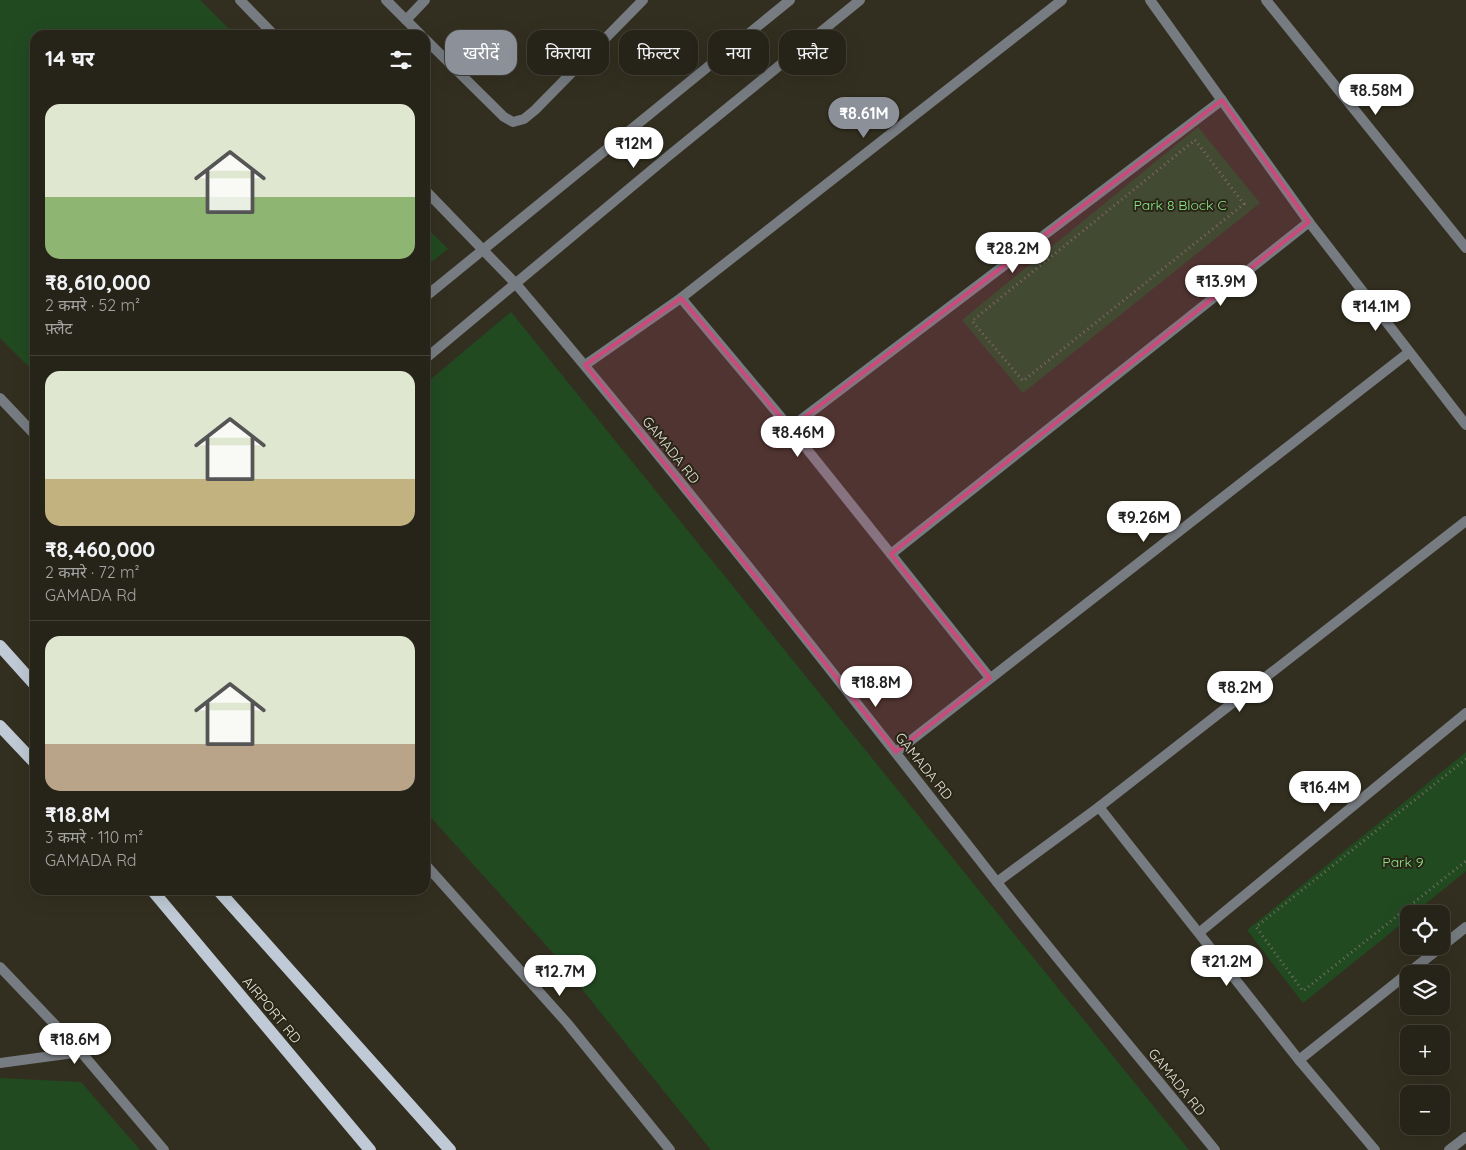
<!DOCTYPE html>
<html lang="hi">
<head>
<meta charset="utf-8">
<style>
	:root { --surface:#262318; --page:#322f25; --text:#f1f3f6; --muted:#a4a4a2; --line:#424037; --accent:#8c9099 }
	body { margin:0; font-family:Quicksand,"Noto Sans Devanagari",sans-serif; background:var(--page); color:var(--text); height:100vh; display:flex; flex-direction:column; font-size:19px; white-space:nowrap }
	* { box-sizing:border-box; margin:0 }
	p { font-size:16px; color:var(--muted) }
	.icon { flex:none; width:28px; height:28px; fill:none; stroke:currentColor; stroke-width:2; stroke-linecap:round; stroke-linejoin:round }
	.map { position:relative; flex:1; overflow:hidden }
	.panel { position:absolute; left:30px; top:30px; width:400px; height:865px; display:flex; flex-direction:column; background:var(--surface); border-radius:15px; box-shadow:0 5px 20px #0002,0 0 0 1px var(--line) }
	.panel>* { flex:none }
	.hud { position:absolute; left:445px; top:30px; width:475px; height:45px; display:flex; gap:10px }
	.controls { position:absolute; left:1400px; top:905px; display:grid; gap:10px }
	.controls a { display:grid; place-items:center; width:50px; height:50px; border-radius:10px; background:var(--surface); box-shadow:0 5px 20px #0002,0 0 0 1px var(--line); font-size:25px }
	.price { position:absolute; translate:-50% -42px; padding:0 11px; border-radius:18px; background:#fff; color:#222; font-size:16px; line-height:32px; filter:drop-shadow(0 1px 2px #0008) }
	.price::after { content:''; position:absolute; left:50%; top:30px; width:15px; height:11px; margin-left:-8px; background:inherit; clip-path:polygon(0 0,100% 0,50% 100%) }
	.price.current { background:var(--accent); color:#fff }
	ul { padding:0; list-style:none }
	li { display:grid; align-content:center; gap:10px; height:265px; padding:0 15px }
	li+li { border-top:1px solid var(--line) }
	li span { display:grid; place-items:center; height:155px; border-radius:15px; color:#555 }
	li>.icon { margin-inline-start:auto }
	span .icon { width:90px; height:90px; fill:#fffc; stroke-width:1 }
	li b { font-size:21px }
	h2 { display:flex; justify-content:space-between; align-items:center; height:60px; padding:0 15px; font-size:21px }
	.pill { padding:0 18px; border-radius:15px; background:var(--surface); box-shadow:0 5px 20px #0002,0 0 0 1px var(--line); font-size:18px; line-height:45px }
	.pill.current { background:var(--accent); color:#fff }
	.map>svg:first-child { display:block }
	.green { fill:#224a21 }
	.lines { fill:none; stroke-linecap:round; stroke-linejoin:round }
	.path { stroke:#737063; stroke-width:3; stroke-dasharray:1 4; stroke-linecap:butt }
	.minor { stroke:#777c82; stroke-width:10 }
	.tertiary { stroke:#777c82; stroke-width:10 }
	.primary { stroke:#bfcad6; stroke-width:12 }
	.marked { fill:#ca4a7a; fill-opacity:0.2; stroke:#ca4a7a; stroke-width:4; stroke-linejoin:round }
	.labels { text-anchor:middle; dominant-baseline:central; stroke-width:4; stroke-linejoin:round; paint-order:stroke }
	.park-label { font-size:14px; fill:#8ce889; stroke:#292517 }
	.street-label { font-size:14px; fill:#e4e2d8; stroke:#292517 }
</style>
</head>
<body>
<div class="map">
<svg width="1466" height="1150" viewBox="0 0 1466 1150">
	<rect width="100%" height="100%" fill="#332f20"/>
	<!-- green -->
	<g class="green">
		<polygon points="0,0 200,0 235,35 35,35 35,373 0,338"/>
		<polygon points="1198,127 1260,203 1023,393 962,320"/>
		<polygon points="425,226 448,249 425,267"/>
		<polygon points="511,312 1189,1150 711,1150 553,953 425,811 425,384"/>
		<polygon points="1466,752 1466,871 1413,914 1409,914 1409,918 1303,1003 1247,930"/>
		<polygon points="0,1078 81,1082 140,1150 0,1150"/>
	</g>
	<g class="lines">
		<!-- path -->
		<g class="path">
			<polygon points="1195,140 1244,204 1023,381 972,321"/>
			<polyline points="1466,759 1256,927 1303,991 1466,861"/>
		</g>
		<!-- minor -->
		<g class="minor">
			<polyline points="240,0 274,35"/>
			<polyline points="386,0 421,35"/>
			<polyline points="1266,0 1466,248"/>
			<polyline points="406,20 425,0"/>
			<polyline points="425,39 504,117 513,122 524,119 535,110 643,0"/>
			<polyline points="425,190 516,284"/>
			<polyline points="1309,222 1466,425"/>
			<polyline points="681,298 1062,0"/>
			<polyline points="585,365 681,298 790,428 990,678"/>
			<polyline points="790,428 1222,100"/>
			<polyline points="891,554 1309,222 1150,0"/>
			<polyline points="896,752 1408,353"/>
			<polyline points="1099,807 1299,1060 1375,1150"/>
			<polyline points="997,882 1099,807 1466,521"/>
			<polyline points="1200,932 1466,713"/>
			<polyline points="1299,1060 1466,927"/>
			<polyline points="1449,1150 1466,1137"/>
		</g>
		<!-- tertiary -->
		<g class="tertiary">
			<path d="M516,284c165,194 323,396 480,597 71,91 146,179 219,269"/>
			<polyline points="425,297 790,0"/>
			<polyline points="425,359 666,158 860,0"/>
			<polyline points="0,398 35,435"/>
			<polyline points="425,864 567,1023 670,1150"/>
			<polyline points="0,967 81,1052 164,1150"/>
			<polyline points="0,1063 81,1052"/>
		</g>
		<!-- primary -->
		<g class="primary">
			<polyline points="0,646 35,685"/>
			<polyline points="0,726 35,763"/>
			<polyline points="152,890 370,1150"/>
			<polyline points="218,890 450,1150"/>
		</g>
	</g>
	<!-- marked area -->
	<path class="marked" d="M1222,100l87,122 -418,332 99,124 -94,74 -311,-387 96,-67 109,130z"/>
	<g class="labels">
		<!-- park labels -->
		<g class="park-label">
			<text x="1180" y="205">Park 8 Block C</text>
			<text x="1403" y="862">Park 9</text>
		</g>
		<!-- street labels -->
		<g class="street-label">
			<text transform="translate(671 450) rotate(51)">GAMADA RD</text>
			<text transform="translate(924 766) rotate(51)">GAMADA RD</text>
			<text transform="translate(272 1010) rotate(50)">AIRPORT RD</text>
			<text transform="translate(1177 1082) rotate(51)">GAMADA RD</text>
		</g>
	</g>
</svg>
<div class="controls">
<a><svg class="icon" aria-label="locate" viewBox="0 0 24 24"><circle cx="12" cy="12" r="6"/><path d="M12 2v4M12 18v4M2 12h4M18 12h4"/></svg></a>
<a><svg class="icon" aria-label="layers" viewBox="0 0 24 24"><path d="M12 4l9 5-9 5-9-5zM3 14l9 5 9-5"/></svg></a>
<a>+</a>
<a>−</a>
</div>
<b class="price" style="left:1376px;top:116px">₹8.58M</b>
<b class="price current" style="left:864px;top:139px">₹8.61M</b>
<b class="price" style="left:634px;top:169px">₹12M</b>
<b class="price" style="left:1013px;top:274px">₹28.2M</b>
<b class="price" style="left:1221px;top:307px">₹13.9M</b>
<b class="price" style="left:1376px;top:332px">₹14.1M</b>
<b class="price" style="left:798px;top:458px">₹8.46M</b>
<b class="price" style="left:1144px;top:543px">₹9.26M</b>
<b class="price" style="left:876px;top:708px">₹18.8M</b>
<b class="price" style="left:1240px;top:713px">₹8.2M</b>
<b class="price" style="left:1325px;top:813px">₹16.4M</b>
<b class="price" style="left:1227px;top:987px">₹21.2M</b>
<b class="price" style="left:560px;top:997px">₹12.7M</b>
<b class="price" style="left:75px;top:1065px">₹18.6M</b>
<div class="hud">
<a class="pill current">खरीदें</a>
<a class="pill">किराया</a>
<a class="pill">फ़िल्टर</a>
<a class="pill">नया</a>
<a class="pill">फ़्लैट</a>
</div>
<section class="panel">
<h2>14 घर<svg class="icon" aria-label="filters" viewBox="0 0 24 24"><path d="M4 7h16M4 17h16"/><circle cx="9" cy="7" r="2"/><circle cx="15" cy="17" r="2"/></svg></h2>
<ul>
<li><span style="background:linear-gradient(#dfe7d0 60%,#8fb573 0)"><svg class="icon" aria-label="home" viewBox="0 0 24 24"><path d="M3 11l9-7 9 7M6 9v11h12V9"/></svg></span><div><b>₹8,610,000</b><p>2 कमरे · 52 m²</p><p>फ़्लैट</p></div></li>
<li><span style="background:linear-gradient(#dfe7d0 70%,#c2b280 0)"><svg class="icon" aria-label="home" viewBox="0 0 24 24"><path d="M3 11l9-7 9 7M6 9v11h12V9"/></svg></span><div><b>₹8,460,000</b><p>2 कमरे · 72 m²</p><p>GAMADA Rd</p></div></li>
<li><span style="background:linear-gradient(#dfe7d0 70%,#b9a48a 0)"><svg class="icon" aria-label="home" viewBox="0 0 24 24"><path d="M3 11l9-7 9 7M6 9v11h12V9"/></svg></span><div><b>₹18.8M</b><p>3 कमरे · 110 m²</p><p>GAMADA Rd</p></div></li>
</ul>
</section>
</div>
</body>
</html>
